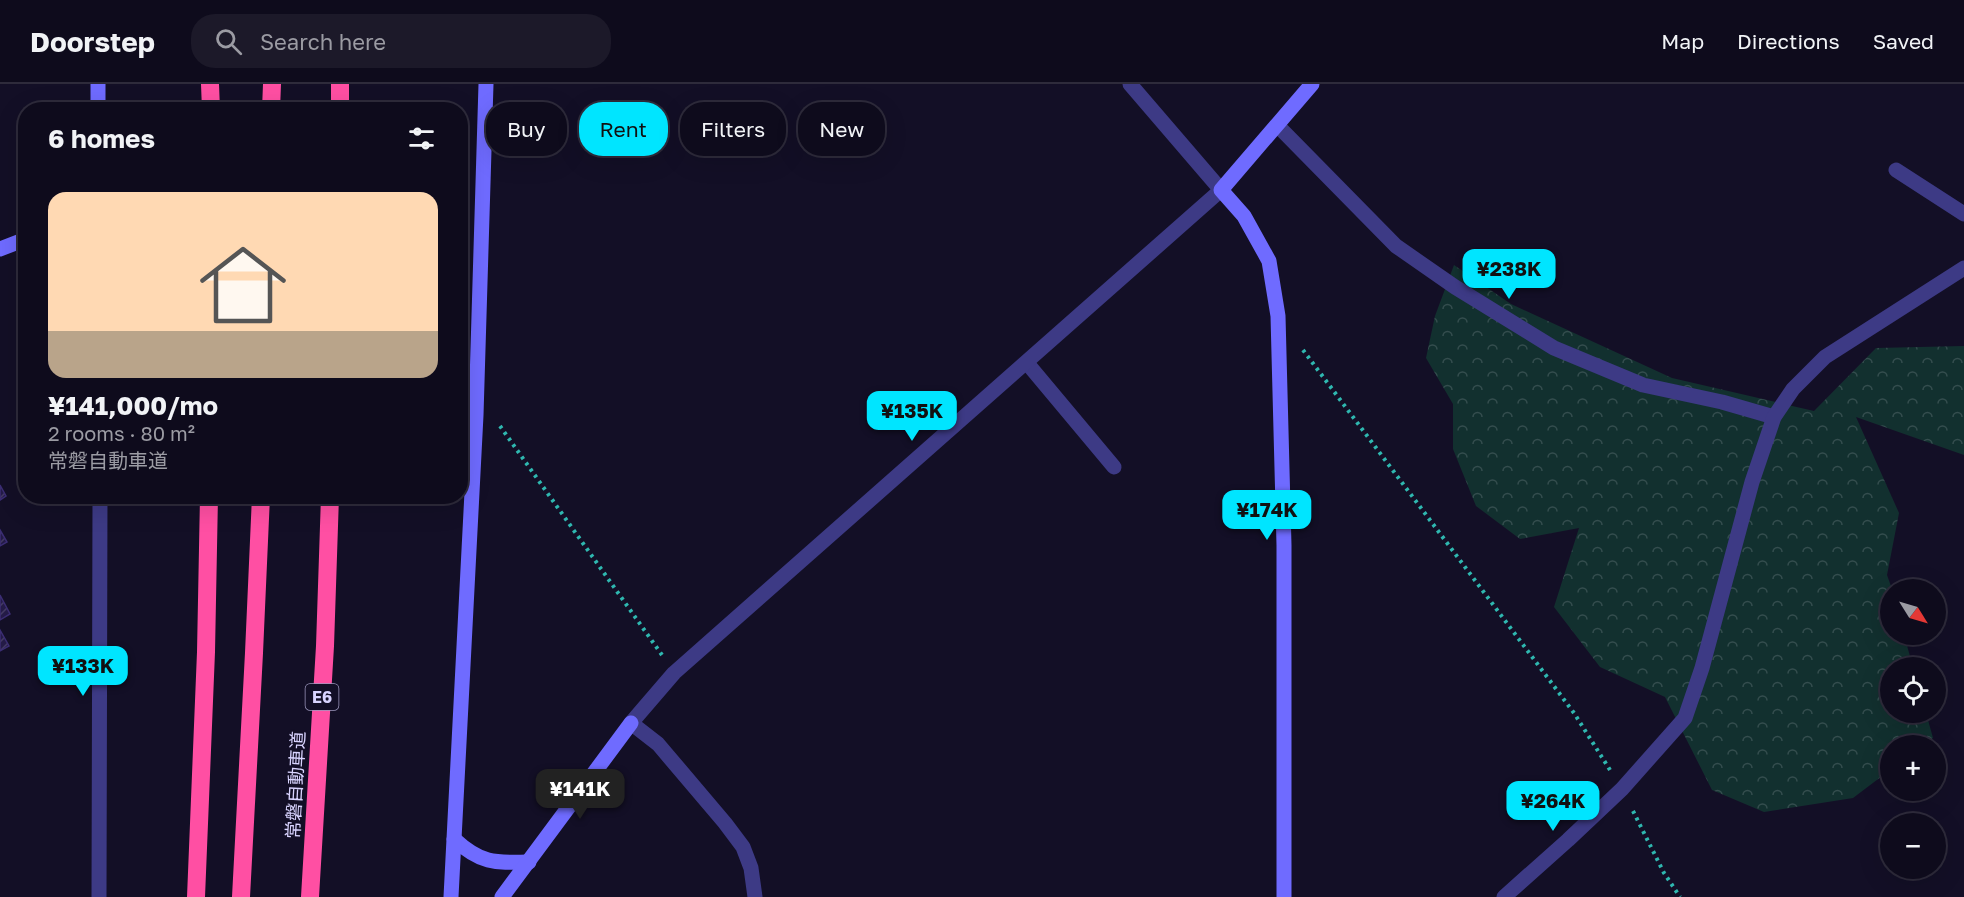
<!DOCTYPE html>
<html lang="en">
<head>
<meta charset="utf-8">
<style>
	:root { --surface:#0e0b1c; --page:#1c1929; --text:#f1f3f6; --muted:#9b9ba3; --line:#2e2b3b; --accent:#00e5ff }
	body { margin:0; font-family:"Golos Text","Noto Sans JP",sans-serif; background:var(--page); color:var(--text); height:100vh; display:flex; flex-direction:column; font-size:22px; white-space:nowrap }
	* { box-sizing:border-box; margin:0 }
	p { font-size:20px; color:var(--muted) }
	.icon { flex:none; width:33px; height:33px; fill:none; stroke:currentColor; stroke-width:2; stroke-linecap:round; stroke-linejoin:round }
	.map { position:relative; flex:1; overflow:hidden }
	.drawer { position:absolute; left:18px; top:18px; width:450px; height:402px; display:flex; flex-direction:column; background:var(--surface); border-radius:24px; box-shadow:0 6px 24px #0002,0 0 0 2px var(--line) }
	.drawer>* { flex:none }
	.hud { position:absolute; left:486px; top:18px; width:570px; height:54px; display:flex; gap:12px }
	.needle { width:39px; rotate:127deg }
	.controls { position:absolute; left:1880px; top:495px; display:grid; gap:12px }
	.controls a { display:grid; place-items:center; width:66px; height:66px; border-radius:50%; background:var(--surface); box-shadow:0 6px 24px #0002,0 0 0 2px var(--line); font-size:30px }
	.price { position:absolute; translate:-50% -51px; padding:0 14px; border-radius:12px; background:var(--accent); color:#111; font-size:20px; line-height:39px; filter:drop-shadow(0 2px 3px #0008) }
	.price::after { content:''; position:absolute; left:50%; top:36px; width:18px; height:14px; margin-left:-9px; background:inherit; clip-path:polygon(0 0,100% 0,50% 100%) }
	.price.on { background:#222; color:#fff }
	ul { padding:0; list-style:none }
	li { display:grid; align-content:center; gap:12px; height:318px; padding:0 30px }
	li span { display:grid; place-items:center; height:186px; border-radius:18px; color:#555 }
	li>.icon { margin-inline-start:auto }
	span .icon { width:108px; height:108px; fill:#fffc; stroke-width:1 }
	li b { font-size:26px }
	h2 { display:flex; justify-content:space-between; align-items:center; height:72px; padding:0 30px; font-size:26px }
	.chip { padding:0 21px; border-radius:24px; background:var(--surface); box-shadow:0 6px 24px #0002,0 0 0 2px var(--line); font-size:21px; line-height:54px }
	.chip.on { background:var(--accent); color:#111 }
	header { display:flex; align-items:center; gap:36px; box-sizing:border-box; height:84px; padding:0 30px; background:var(--surface); border-bottom:2px solid var(--line) }
	header strong { font-size:28px }
	nav { display:flex; gap:33px; margin-inline-start:auto; font-size:21px }
	.search { width:420px; height:54px; background:var(--page); display:flex; align-items:center; gap:15px; box-sizing:border-box; padding:0 21px; border-radius:24px; color:var(--muted); font-size:22px }
	.map>svg:first-child { display:block }
	.forest { fill:url(#forest-crowns) }
	.building { fill:url(#building-hatch); stroke:#3b2d73; stroke-width:1.5 }
	.lines { fill:none; stroke-linecap:round; stroke-linejoin:round }
	.path { stroke:#2fb8b0; stroke-width:4; stroke-dasharray:3 4.5; stroke-linecap:butt }
	.lane { stroke:#3d3a85; stroke-width:15 }
	.street { stroke:#3d3a85; stroke-width:15 }
	.secondary { stroke:#6f6bff; stroke-width:15 }
	.highway { stroke:#ff4fa3; stroke-width:18 }
	.labels { text-anchor:middle; dominant-baseline:central; stroke-width:4.5; stroke-linejoin:round; paint-order:stroke }
	.shield { fill:#130f26; stroke:#9e99be; stroke-width:1.5 }
	.shield-label { font-size:16px; font-weight:bold; fill:#d9d4ff }
	.street-label { font-size:18px; fill:#d9d4ff; stroke:#130f26 }
</style>
</head>
<body>
<header>
<strong>Doorstep</strong>
<div class="search"><svg class="icon" aria-label="search" viewBox="0 0 24 24"><circle cx="10" cy="10" r="6"/><path d="M15 15l6 6"/></svg>Search here</div>
<nav><a>Map</a><a>Directions</a><a>Saved</a></nav>
</header>
<div class="map">
<svg width="1964" height="813" viewBox="0 0 1964 813">
	<defs>
		<pattern id="forest-crowns" width="20" height="18" patternUnits="userSpaceOnUse" patternTransform="scale(1.5)"><rect width="20" height="18" fill="#12302f"/><path d="M2 6a3 3 0 1 1 6 0M12 15a3 3 0 1 1 6 0" fill="none" stroke="#344d4e"/></pattern>
		<pattern id="building-hatch" width="6" height="6" patternUnits="userSpaceOnUse" patternTransform="scale(1.5)"><rect width="6" height="6" fill="#241b47"/><path d="M-1 1l2-2M0 6l6-6M5 7l2-2" fill="none" stroke="#433b63"/></pattern>
	</defs>
	<rect width="100%" height="100%" fill="#130f26"/>
	<!-- forest -->
	<polygon class="forest" points="1454,181 1511,220 1672,294 1814,327 1876,264 1964,262 1964,371 1856,333 1899,429 1887,491 1892,505 1890,506 1890,550 1904,551 1913,583 1890,584 1890,628 1926,629 1933,654 1922,661 1890,662 1890,686 1853,714 1764,728 1712,706 1665,613 1600,583 1554,523 1579,444 1520,455 1476,422 1453,365 1453,320 1426,274 1435,232"/>
	<!-- building -->
	<g class="building">
		<polygon points="0,401 6,412 0,416"/>
		<polygon points="0,446 7,458 0,462"/>
		<polygon points="0,511 10,530 0,536"/>
		<polygon points="0,546 9,562 0,567"/>
	</g>
	<g class="lines">
		<!-- path -->
		<g class="path">
			<polyline points="1303,266 1574,629 1610,686"/>
			<polyline points="500,342 662,571"/>
			<polyline points="1633,727 1664,789 1680,813"/>
		</g>
		<!-- lane -->
		<g class="lane">
			<polyline points="1896,86 1964,130"/>
			<polyline points="1027,279 1114,383"/>
		</g>
		<!-- street -->
		<g class="street">
			<polyline points="1277,41 1396,162 1455,203 1554,264 1643,301 1722,318 1774,333"/>
			<polyline points="99,813 100,412"/>
			<polyline points="755,813 751,784 743,763 725,739 658,660 631,639 674,589 1221,106 1130,0"/>
			<polyline points="1504,813 1568,756 1622,705 1685,634 1702,584 1752,398 1774,333 1793,305 1825,273 1964,184"/>
		</g>
		<!-- secondary -->
		<g class="secondary">
			<polyline points="98,26 98,0"/>
			<polyline points="0,165 26,155"/>
			<path d="M454,755c27,25 41,24 75,23"/>
			<polyline points="451,813 476,331 486,0"/>
			<polyline points="502,813 631,639"/>
			<polyline points="1284,813 1284,461 1278,232 1269,177 1244,132 1221,106 1312,0"/>
		</g>
		<!-- highway -->
		<g class="highway">
			<polyline points="210,0 211,26"/>
			<polyline points="271,26 272,0"/>
			<polyline points="340,26 340,0"/>
			<polyline points="196,813 206,568 209,412"/>
			<polyline points="241,813 254,569 261,412"/>
			<polyline points="310,813 325,562 330,412"/>
		</g>
	</g>
	<g class="labels">
		<!-- shield labels -->
		<rect class="shield" x="305.5" y="600" width="33" height="26" rx="4.5"/>
		<g class="shield-label">
			<text x="322" y="613">E6</text>
		</g>
		<!-- street labels -->
		<g class="street-label">
			<text transform="translate(295 701) rotate(-87)">常磐自動車道</text>
		</g>
	</g>
</svg>
<div class="controls">
<a><svg class="needle" viewBox="-14 -14 28 28"><path d="M0-13l5 13h-10z" fill="#e53935"/><path d="M0 13l5-13h-10z" fill="#9b9ba3"/></svg></a>
<a><svg class="icon" aria-label="locate" viewBox="0 0 24 24"><circle cx="12" cy="12" r="6"/><path d="M12 2v4M12 18v4M2 12h4M18 12h4"/></svg></a>
<a>+</a>
<a>−</a>
</div>
<b class="price" style="left:1509px;top:216px">¥238K</b>
<b class="price" style="left:912px;top:358px">¥135K</b>
<b class="price" style="left:1267px;top:457px">¥174K</b>
<b class="price" style="left:83px;top:613px">¥133K</b>
<b class="price on" style="left:580px;top:736px">¥141K</b>
<b class="price" style="left:1553px;top:748px">¥264K</b>
<div class="hud">
<a class="chip">Buy</a>
<a class="chip on">Rent</a>
<a class="chip">Filters</a>
<a class="chip">New</a>
</div>
<section class="drawer">
<h2>6 homes<svg class="icon" aria-label="filters" viewBox="0 0 24 24"><path d="M4 7h16M4 17h16"/><circle cx="9" cy="7" r="2"/><circle cx="15" cy="17" r="2"/></svg></h2>
<ul>
<li><span style="background:linear-gradient(#ffd9b3 75%,#b9a48a 0)"><svg class="icon" aria-label="home" viewBox="0 0 24 24"><path d="M3 11l9-7 9 7M6 9v11h12V9"/></svg></span><div><b>¥141,000/mo</b><p>2 rooms · 80 m²</p><p>常磐自動車道</p></div></li>
</ul>
</section>
</div>
</body>
</html>
